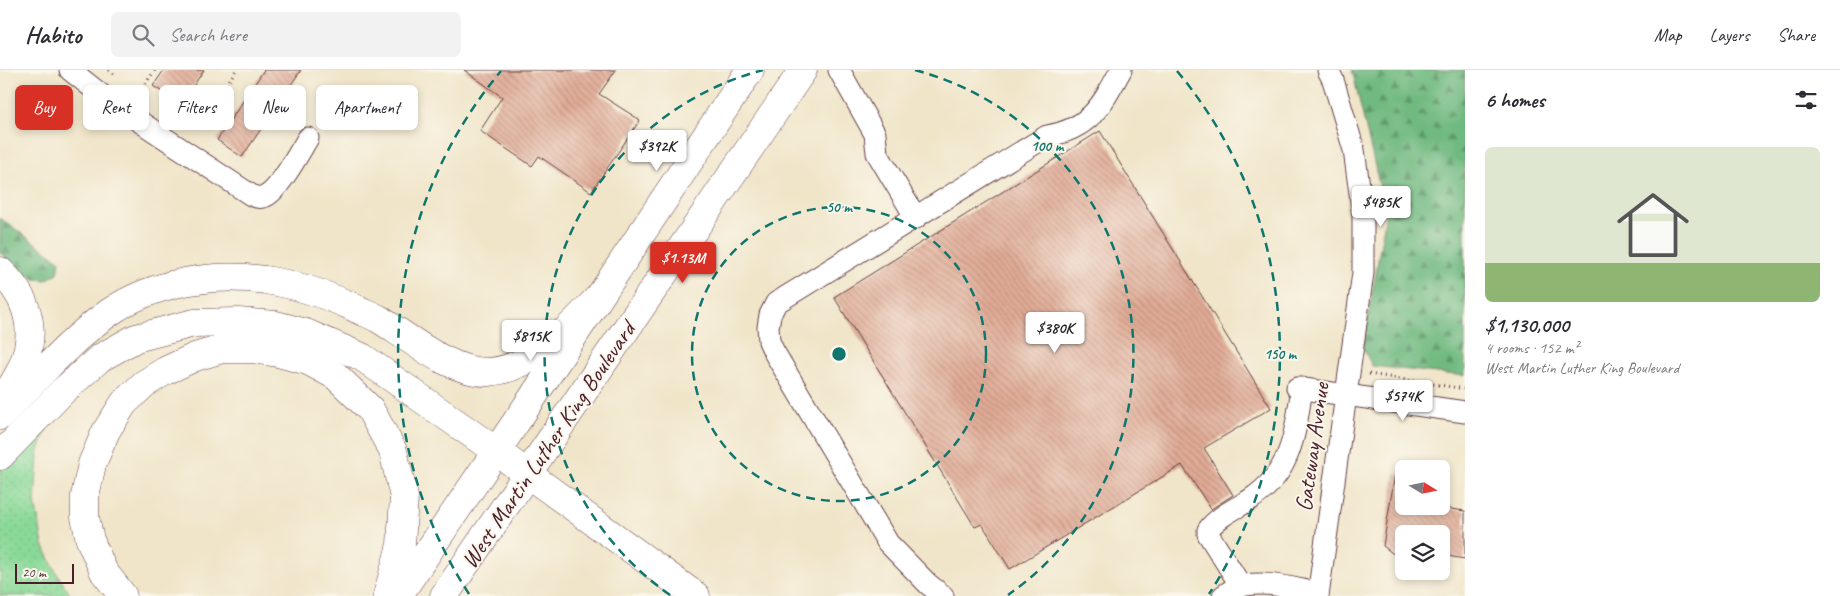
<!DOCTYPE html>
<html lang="en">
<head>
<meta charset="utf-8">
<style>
	:root { --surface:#fff; --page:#f2f2f3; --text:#2b2b33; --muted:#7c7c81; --line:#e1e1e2; --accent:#d93025 }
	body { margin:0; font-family:Caveat,sans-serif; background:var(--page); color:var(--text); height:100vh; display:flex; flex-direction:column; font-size:19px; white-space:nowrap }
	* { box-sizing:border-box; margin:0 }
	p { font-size:16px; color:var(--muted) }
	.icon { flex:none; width:28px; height:28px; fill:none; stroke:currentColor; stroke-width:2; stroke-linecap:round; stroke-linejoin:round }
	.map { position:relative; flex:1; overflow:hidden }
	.side { display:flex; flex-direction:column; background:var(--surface); width:375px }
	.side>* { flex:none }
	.banner { position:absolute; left:15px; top:15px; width:475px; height:45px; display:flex; gap:10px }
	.needle { width:32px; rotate:100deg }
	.controls { position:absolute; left:1395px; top:390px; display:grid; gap:10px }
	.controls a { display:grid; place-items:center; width:55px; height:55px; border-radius:8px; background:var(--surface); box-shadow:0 2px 8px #0003; font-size:25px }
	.scale { position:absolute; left:15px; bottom:12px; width:59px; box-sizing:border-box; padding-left:5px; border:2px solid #4a1f2b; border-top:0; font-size:14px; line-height:18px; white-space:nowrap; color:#4a1f2b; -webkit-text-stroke:4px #fbf7ec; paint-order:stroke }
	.price { position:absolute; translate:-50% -42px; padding:0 11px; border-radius:5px; background:#fff; color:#222; font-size:16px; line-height:32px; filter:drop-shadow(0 1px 2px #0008) }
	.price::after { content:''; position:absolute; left:50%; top:30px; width:15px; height:11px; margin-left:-8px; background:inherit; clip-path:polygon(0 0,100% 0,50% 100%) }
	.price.on { background:var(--accent); color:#fff }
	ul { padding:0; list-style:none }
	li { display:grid; align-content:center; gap:10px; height:265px; padding:0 20px }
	li span { display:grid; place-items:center; height:155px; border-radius:8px; color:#555 }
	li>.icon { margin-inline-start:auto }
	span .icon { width:90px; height:90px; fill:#fffc; stroke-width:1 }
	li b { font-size:21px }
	h2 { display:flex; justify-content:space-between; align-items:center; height:60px; padding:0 20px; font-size:21px }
	.tag { padding:0 18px; border-radius:8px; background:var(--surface); box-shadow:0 2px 8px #0003; font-size:18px; line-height:45px }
	.tag.on { background:var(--accent); color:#fff }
	header { display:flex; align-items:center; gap:30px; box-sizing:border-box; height:70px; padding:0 25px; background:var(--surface); border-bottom:1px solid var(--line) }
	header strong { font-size:24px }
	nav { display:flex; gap:28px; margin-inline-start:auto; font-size:18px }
	.search { width:350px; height:45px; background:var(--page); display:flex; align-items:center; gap:12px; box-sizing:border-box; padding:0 18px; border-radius:8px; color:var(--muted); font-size:19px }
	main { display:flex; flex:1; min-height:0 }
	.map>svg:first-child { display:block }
	.grass { fill:url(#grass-dots); stroke:#6a7c62 }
	.forest { fill:url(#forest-firs); stroke:#5c6c56 }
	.building { fill:url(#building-back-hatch) }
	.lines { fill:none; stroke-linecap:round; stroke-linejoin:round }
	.minor-casing { stroke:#633d43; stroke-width:23 }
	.major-casing { stroke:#633d43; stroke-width:29 }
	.highway-casing { stroke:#633d43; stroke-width:29 }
	.path { stroke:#633d43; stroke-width:3; stroke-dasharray:1 4; stroke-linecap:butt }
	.minor { stroke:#fff; stroke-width:21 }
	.major { stroke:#fff; stroke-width:28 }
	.highway { stroke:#fff; stroke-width:28 }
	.ring { fill:none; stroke:#0f766e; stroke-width:2.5; stroke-dasharray:9 6 }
	.labels { text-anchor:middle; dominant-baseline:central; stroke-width:4; stroke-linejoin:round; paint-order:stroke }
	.street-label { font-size:24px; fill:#4a1f2b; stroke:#fbf7ec }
	.centre { fill:#0f766e; stroke:#fbf7ec; stroke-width:2.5 }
	.ring-label { font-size:15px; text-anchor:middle; font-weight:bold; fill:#0f766e; stroke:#fbf7ec; stroke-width:4; stroke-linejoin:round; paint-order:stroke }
</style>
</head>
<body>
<header>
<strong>Habito</strong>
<div class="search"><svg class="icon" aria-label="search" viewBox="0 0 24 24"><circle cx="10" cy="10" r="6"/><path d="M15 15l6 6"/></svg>Search here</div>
<nav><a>Map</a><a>Layers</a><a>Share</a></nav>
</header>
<main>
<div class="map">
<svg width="1465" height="526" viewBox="0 0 1465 526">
	<defs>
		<pattern id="grass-dots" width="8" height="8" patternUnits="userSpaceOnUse" patternTransform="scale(1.25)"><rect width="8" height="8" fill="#8ad998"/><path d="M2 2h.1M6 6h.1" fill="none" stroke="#79ba83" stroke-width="1.8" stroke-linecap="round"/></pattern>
		<pattern id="forest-firs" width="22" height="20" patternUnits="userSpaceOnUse" patternTransform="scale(1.25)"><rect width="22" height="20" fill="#6fb980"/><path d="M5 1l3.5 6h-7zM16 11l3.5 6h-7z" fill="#5d9669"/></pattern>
		<pattern id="building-back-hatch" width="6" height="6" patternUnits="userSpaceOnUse" patternTransform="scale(1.25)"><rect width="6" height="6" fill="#e1ac96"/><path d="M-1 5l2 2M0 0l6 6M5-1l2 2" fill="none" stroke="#b88b7b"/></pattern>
	</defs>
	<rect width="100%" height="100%" fill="#fbf7ec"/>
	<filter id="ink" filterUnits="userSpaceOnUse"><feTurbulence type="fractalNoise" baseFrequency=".02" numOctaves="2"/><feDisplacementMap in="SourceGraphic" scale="10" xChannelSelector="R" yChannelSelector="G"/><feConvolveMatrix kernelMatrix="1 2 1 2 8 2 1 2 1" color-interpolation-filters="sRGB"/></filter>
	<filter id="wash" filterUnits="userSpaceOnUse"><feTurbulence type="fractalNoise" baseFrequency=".0096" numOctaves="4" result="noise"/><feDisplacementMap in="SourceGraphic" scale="20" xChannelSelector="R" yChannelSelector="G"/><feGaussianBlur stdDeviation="1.12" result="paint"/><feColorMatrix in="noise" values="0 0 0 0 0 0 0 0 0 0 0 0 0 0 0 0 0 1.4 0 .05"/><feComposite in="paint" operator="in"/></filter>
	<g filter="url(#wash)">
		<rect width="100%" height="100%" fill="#f0e5c9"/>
		<!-- grass -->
		<polygon class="grass" points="51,346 38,384 35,432 43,475 57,504 71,526 0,526 0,389"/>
		<!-- forest -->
		<g class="forest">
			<polygon points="1352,0 1465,0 1465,306 1372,296 1363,278 1386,143"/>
			<polygon points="0,148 60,191 58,203 46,210 34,209 0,183"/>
		</g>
		<g id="blocks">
			<!-- building -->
			<g class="building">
				<polygon points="164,0 204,0 181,34 153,16"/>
				<polygon points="264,0 301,0 242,87 217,70"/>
				<polygon points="464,0 616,0 599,24 640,50 591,122 539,86 532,96 480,61 502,27"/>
				<polygon points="1100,61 1271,338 1204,378 1233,425 1211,439 1182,395 1010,499 982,454 975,457 834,227"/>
				<polygon points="1395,404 1404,405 1404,436 1430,436 1465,441 1465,489 1441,485 1441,464 1404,464 1404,492 1383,476"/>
			</g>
		</g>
	</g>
	<g filter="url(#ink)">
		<use href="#blocks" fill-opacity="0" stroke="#633d43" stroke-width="1"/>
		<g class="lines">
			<defs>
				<g id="minor">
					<path d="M70,0l43,34 138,91c5,2 10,4 15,1 13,-6 34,-45 42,-58"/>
					<polyline points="839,0 875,64 877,83 916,148"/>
					<polyline points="1297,318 1465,342"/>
					<path d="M1241,516l-33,-52v-4c10,-14 29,-22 43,-31 41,-27 44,-66 51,-111"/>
					<path d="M943,526l-15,-12 -40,-41 -114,-191 -5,-11 -1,-14 2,-12 6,-12 271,-167c43,-7 55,-31 74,-66"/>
					<path d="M1223,526c4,-3 8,-6 13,-8 22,-10 59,1 82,5"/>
					<polyline points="1318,526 1363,203 1363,145 1354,80 1333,10 1328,0"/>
				</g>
				<g id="major">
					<polyline points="398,526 531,330 750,0"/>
					<polyline points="444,526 803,0"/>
				</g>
				<g id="highway">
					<path d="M0,201c41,39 37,83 4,126"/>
					<path d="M0,346c35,-35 69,-76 110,-104 42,-29 104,-40 155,-32 30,4 59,14 86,26 9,5 19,8 28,13 30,19 74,55 110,53 46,-4 81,-45 110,-75"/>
					<polyline points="0,386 62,322 100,288 136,268 194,253 238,252 276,255 306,263 362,287 496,381 696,526"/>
					<polyline points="123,526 104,502 90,470 85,447 85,426 92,394 106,361 124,333 144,314 165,301 195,287 222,279 252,279 278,283 308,291 336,306 370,339 393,381 404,427 401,475 387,526"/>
				</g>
			</defs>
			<!-- minor casing -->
			<use href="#minor" class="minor-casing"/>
			<!-- major casing -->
			<use href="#major" class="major-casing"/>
			<!-- highway casing -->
			<use href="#highway" class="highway-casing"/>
			<!-- path -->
			<g class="path">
				<polyline points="109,0 114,4"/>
				<polyline points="137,26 155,0"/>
				<polyline points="205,48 236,0"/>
				<polyline points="1369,304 1465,319"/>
			</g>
			<!-- minor -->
			<use href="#minor" class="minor"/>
			<!-- major -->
			<use href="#major" class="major"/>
			<!-- highway -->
			<use href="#highway" class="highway"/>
		</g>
	</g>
	<!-- distance rings -->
	<g class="ring">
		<circle cx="839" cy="284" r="147"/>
		<path d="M670 525A294 294 0 0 1 763 0M915 0A294 294 0 0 1 1008 525"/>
		<path d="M469 524A441 441 0 0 1 501 1M1177 1A441 441 0 0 1 1209 524"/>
	</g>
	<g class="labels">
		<!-- street labels -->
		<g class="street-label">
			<text transform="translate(548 375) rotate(-56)">West Martin Luther King Boulevard</text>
			<text transform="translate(1312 377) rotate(-82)">Gateway Avenue</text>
		</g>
	</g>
	<circle cx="839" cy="284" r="8" class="centre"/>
	<g class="ring-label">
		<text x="1047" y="81">100 m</text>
		<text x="839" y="142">50 m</text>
		<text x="1280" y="289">150 m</text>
	</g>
</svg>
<div class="controls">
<a><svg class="needle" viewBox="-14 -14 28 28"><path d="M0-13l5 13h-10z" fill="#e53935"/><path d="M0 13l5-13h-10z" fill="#7c7c81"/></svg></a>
<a><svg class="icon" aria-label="layers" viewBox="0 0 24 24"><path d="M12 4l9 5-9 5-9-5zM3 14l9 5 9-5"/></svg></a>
</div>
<div class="scale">20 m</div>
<b class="price" style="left:657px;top:102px">$392K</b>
<b class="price" style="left:1381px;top:158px">$485K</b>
<b class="price on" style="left:683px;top:214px">$1.13M</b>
<b class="price" style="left:1055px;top:284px">$380K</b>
<b class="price" style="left:531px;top:292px">$815K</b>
<b class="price" style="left:1403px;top:352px">$574K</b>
<div class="banner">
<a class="tag on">Buy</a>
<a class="tag">Rent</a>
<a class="tag">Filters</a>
<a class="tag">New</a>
<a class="tag">Apartment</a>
</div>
</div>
<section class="side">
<h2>6 homes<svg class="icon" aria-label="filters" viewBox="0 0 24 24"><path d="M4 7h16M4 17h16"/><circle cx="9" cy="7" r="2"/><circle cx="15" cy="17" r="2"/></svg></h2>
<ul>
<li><span style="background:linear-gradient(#dfe7d0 75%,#8fb573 0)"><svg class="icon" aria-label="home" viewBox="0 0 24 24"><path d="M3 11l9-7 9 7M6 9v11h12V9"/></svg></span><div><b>$1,130,000</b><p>4 rooms · 152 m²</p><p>West Martin Luther King Boulevard</p></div></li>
</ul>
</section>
</main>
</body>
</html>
